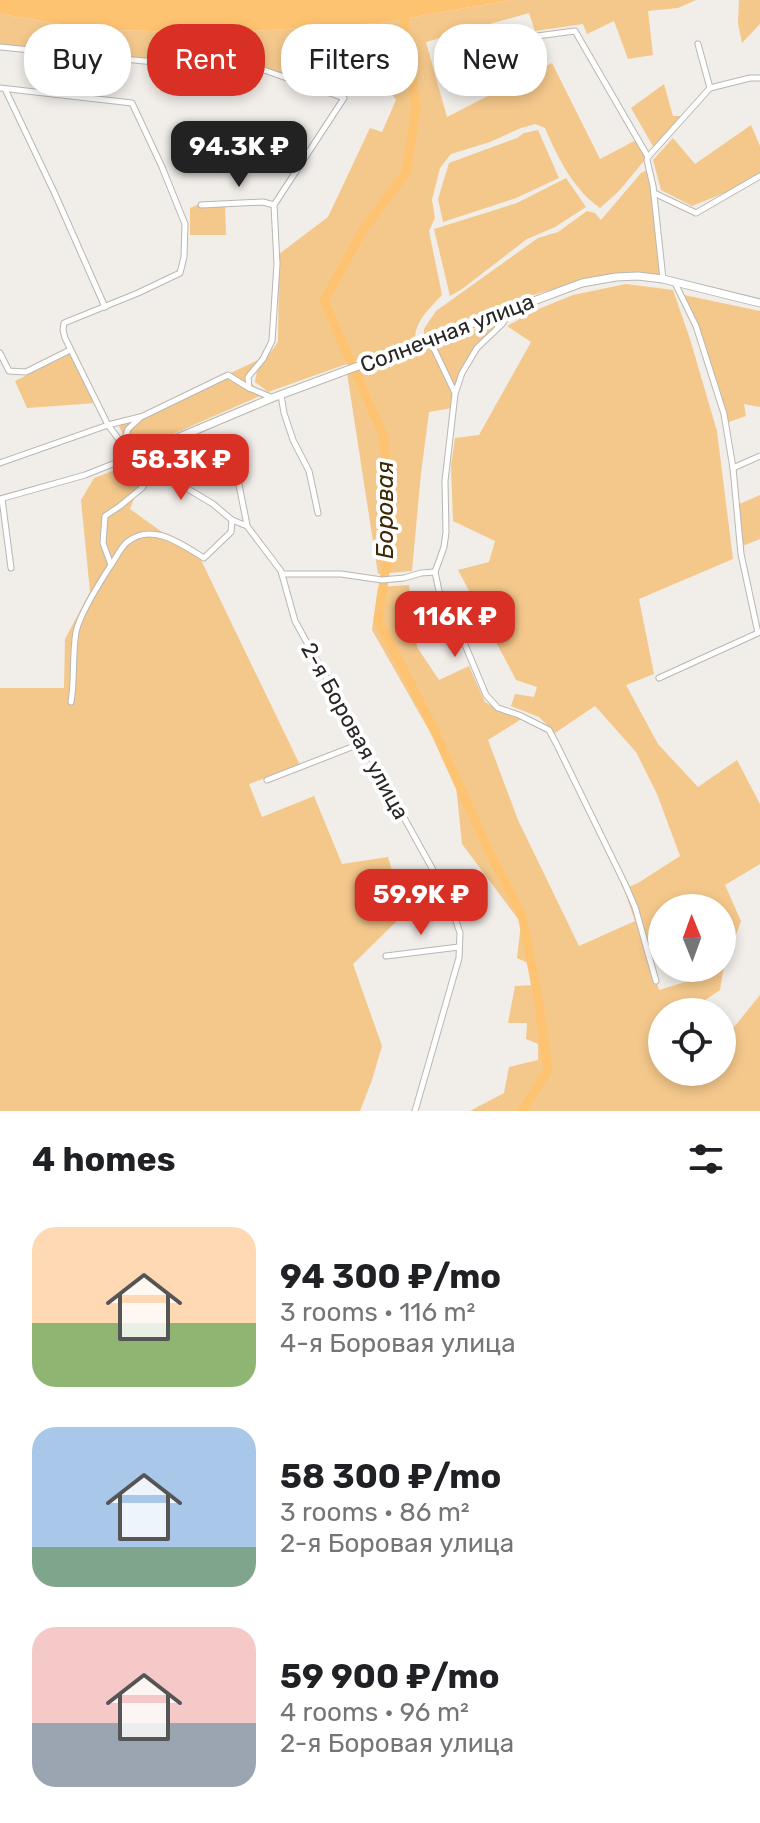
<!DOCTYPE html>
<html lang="en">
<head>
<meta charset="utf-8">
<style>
	:root { --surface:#fff; --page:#f2f2f2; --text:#202124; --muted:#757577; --accent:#d93025 }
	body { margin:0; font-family:Rubik,sans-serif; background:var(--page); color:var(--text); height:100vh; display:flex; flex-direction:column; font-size:30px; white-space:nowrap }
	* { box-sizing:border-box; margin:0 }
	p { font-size:26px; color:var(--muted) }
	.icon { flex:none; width:44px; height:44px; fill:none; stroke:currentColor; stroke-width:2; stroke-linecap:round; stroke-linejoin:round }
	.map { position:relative; height:1111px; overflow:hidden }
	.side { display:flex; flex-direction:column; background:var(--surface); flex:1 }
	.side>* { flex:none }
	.hud { position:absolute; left:24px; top:24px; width:712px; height:72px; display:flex; gap:16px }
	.needle { width:52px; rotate:359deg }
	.controls { position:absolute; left:648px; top:894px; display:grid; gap:16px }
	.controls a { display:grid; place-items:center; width:88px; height:88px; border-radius:50%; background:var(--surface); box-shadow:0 4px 12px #0003; font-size:40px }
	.price { position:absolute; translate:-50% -68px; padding:0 18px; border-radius:16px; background:var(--accent); color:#fff; font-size:26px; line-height:52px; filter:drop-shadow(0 2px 4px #0008) }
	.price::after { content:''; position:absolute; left:50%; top:48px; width:24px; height:18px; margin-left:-12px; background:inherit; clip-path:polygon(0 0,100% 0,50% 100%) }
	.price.selected { background:#222; color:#fff }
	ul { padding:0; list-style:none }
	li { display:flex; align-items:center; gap:24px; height:200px; padding:0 32px }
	li span { display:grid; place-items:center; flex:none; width:224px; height:160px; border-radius:24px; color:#555 }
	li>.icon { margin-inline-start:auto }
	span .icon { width:96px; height:96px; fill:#fffc; stroke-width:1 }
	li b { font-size:34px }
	h2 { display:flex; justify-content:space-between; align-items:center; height:96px; padding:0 32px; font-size:34px }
	.pill { padding:0 28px; border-radius:32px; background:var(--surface); box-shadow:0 4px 12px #0003; font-size:28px; line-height:72px }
	.pill.selected { background:var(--accent); color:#fff }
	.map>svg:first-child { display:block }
	.green { fill:#f4c88b; fill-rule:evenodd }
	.water { fill:#fec371 }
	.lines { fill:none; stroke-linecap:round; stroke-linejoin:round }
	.river { stroke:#fec371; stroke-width:9 }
	.street-casing { stroke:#bab7b3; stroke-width:7 }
	.secondary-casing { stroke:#bab7b3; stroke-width:9 }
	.street { stroke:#fff; stroke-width:5 }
	.secondary { stroke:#fff; stroke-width:7 }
	.labels { text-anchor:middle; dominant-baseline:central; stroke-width:8; stroke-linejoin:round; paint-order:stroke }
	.street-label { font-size:22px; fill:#282725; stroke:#fff }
	.water-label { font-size:24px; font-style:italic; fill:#3f2904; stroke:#fff }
</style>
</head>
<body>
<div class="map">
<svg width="760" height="1111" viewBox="0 0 760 1111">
	<rect width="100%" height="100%" fill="#f1ede9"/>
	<!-- green -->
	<g class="green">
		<path d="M511,0h185l-18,8 -30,3 5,44 -25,4 -14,-38 -27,13 -4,-10 -48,7 -6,-18 -103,29 21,75 105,-54 48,96 38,-20 10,17 -29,35 -19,17c-27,-19 -42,-50 -55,-80l-10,-4 -14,4 -31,14 -39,12 -11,14 -8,32 3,18 -6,13 13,64c-13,14 -28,27 -27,47 -50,14 -98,33 -147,50l-13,-10 2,-11 21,-29 1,-88 49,-37 42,-89 12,4 14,-32 -17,-23 3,-32 -78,3 -6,35 -36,-18h-49l-213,-19v-32l72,12 42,4 106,3 160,-10z"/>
		<polygon points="739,0 760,0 760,24 742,43 738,23"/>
		<polygon points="664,84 673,116 682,116 654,148 631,108"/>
		<polygon points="751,125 760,146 760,173 734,189 692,206 661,190 653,160 673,138 695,164"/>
		<polygon points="538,130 559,178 516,198 443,222 438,199 449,163 517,138 524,133"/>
		<polygon points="647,170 652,193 661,275 630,272 585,280 526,297 482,316 424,337 424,329 436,311 538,238 558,232 587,211 595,213 601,220 641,173"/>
		<polygon points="566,178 586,207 555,227 527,239 462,289 450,296 434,229 517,203"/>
		<polygon points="199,204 225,204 226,235 190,235 190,208"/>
		<path d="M626,284l47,6 17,49 27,92 16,128 -94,40 15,75 -28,11 32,59 40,43 39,-27 23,44v60l-35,21 16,36 -18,50 -3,19 -32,22h-26v60h25l1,2 8,1 2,-3h24v-30l38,-47v116h-290l34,-18 5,-26 29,-7v-16l-12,-5 1,-16h-19l7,-37 19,-1 -2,-20 -15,-7 4,-35 -59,-79 -7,-68 -83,-146 6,-43 31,-2 8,62 22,33 30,-14 16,36 23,12 15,4 -35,22 30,80 61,126 56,-25 -11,-32 14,-6 42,-27 -23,-62 -21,-42 -41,-46 -40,27 -16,-16 -28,-11 4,-12 19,3 3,-10 -21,-7 -58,-110 31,-8 6,-21 -42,-20 -2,-56 4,-27 24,-3 52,-93 -24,-16 29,-16 37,-15zM662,908h60v60h-34l4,12 -33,10 -13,-44 16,-6z"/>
		<polygon points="684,295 760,311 760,407 744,404 746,416 726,423"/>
		<path d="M495,322l2,3c-27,30 -39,42 -45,83l-23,4 -8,61 -9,98 -34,3 -31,-201 36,-11z"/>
		<polygon points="70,354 96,403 27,408 15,381"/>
		<polygon points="258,360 248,379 262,395 141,448 127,443 119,426"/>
		<polygon points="136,462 144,473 130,509 201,560 300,765 249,784 262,817 314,796 342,864 388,857 405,913 353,964 382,1046 372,1080 360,1111 0,1111 0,688 64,688 65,639 90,592 81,500 94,478"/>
		<polygon points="760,495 760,539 740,547 735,506"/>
	</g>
	<!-- water -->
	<polygon class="water" points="0,0 511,0 380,23 220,33 114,30 72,26 0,14"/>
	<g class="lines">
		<!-- river -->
		<polyline class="river" points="403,0 405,31 416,108 406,173 363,230 324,301 384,437 390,541 378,620 432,725 487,847 522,915 538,997 548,1070 522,1111"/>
		<defs>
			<g id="street">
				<polyline points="698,44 710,88"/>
				<polyline points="0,47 237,70 264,70 344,98 274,205 277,264 272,341 263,359 248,377 249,388"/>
				<polyline points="475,60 537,36 575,31 648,157"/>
				<polyline points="0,88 132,103 162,167 185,224 184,257 180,273 138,293 64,323 63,330 65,338 108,425 123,445 129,450 144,452"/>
				<polyline points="5,89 55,194 105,307"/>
				<polyline points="654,193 696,213 760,176"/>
				<polyline points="201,205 263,202 274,205"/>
				<polyline points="663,279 653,186 647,160 648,157 710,88 750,78 760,78"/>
				<polyline points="513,308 502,324 477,348 462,373 455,394 445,481 446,532 444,547 435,572 439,591 458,628 486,695 498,708 519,715 549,730 556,743 625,884 635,907 656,981"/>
				<polyline points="427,340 434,349 455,393"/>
				<polyline points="0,353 9,371 26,372 70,350"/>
				<polyline points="281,395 284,413 293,440 309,471 318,513"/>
				<polyline points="123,444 128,429 141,417 228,375 249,388 273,398"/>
				<polyline points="144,452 148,465 213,504 232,520 247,526 281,571 295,621 448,897 460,933 459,958 415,1111"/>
				<polyline points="234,460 247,525"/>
				<polyline points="0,463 108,425 140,417"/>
				<polyline points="733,468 760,456"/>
				<polyline points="0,499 85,475 143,452"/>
				<polyline points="2,499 11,568"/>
				<path d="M111,565c5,-7 9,-16 15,-22 25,-22 55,1 78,15l27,-26 1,-12"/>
				<polyline points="282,574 341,574 382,580 404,578 421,573 435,572"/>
				<polyline points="659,678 758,633 741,554 733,468 724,414 696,326 675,283"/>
				<path d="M71,702c4,-23 1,-47 5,-70 4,-19 24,-50 35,-67l-8,-22 2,-27 15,-10 23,-19 5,-22"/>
				<polyline points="267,780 362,743"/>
				<polyline points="386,956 459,947"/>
			</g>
			<polyline id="secondary" points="144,452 272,398 582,283 616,277 638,276 663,279 760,303"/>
		</defs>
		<!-- street casing -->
		<use href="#street" class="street-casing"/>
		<!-- secondary casing -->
		<use href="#secondary" class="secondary-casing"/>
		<!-- street -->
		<use href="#street" class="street"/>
		<!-- secondary -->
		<use href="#secondary" class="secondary"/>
	</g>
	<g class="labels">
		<!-- street labels -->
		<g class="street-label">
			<text transform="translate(447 333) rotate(-21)">Солнечная улица</text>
			<text transform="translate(355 731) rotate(61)">2-я Боровая улица</text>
		</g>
		<!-- water labels -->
		<g class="water-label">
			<text transform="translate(385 510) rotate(-90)">Боровая</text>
		</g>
	</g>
</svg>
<div class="controls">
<a><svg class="needle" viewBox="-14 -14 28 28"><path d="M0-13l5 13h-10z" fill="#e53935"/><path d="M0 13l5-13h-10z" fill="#757577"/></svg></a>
<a><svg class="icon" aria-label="locate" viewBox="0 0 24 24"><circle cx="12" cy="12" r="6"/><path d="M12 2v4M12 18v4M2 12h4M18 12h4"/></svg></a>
</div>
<b class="price selected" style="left:239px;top:189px">94.3K ₽</b>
<b class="price" style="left:181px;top:502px">58.3K ₽</b>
<b class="price" style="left:455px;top:659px">116K ₽</b>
<b class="price" style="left:421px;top:937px">59.9K ₽</b>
<div class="hud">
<a class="pill">Buy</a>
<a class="pill selected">Rent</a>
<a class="pill">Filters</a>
<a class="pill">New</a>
</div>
</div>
<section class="side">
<h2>4 homes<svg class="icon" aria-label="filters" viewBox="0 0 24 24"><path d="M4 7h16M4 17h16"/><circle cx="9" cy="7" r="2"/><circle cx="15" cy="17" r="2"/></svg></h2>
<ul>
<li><span style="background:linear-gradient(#ffd9b3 60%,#8fb573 0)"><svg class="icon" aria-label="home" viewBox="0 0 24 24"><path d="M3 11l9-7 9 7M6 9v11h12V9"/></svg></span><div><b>94 300 ₽/mo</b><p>3 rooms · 116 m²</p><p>4-я Боровая улица</p></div></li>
<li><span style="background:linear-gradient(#a9c7e8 75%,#7fa58c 0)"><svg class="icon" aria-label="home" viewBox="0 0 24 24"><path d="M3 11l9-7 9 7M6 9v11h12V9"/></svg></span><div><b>58 300 ₽/mo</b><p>3 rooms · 86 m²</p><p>2-я Боровая улица</p></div></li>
<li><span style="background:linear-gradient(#f6c9c9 60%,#9aa5b1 0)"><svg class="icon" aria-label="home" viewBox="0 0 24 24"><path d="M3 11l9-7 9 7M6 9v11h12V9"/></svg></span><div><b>59 900 ₽/mo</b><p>4 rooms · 96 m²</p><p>2-я Боровая улица</p></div></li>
</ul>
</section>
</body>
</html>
